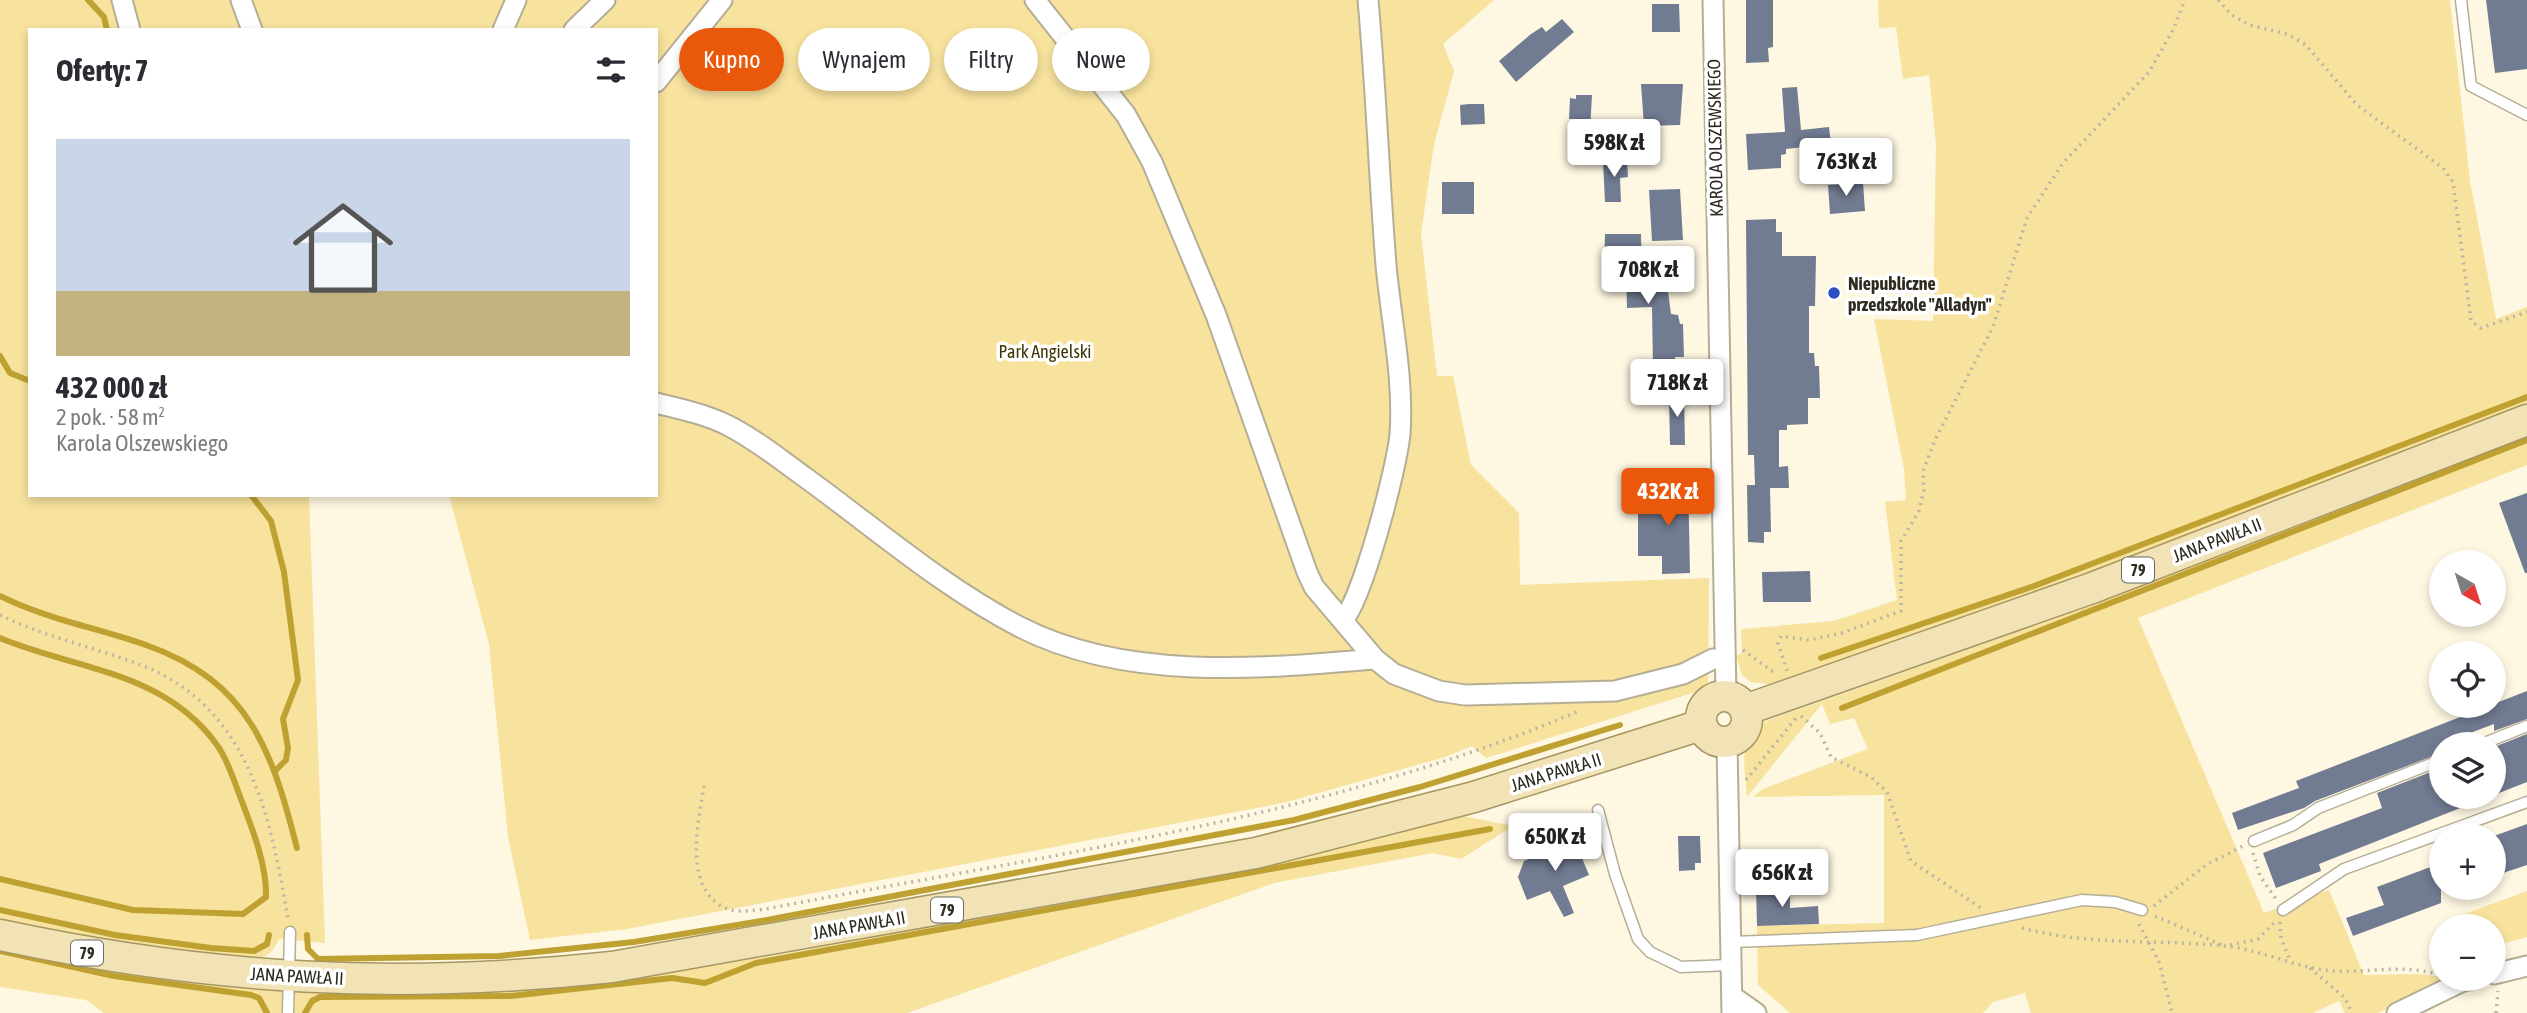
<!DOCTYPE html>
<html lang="pl">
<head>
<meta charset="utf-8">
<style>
	:root { --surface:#fff; --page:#f7f7f7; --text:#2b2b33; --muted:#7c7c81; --accent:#ea580c }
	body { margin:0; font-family:"Asap Condensed",sans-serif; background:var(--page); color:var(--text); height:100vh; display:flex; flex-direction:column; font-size:26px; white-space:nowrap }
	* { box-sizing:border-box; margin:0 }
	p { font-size:23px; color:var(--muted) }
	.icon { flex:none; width:38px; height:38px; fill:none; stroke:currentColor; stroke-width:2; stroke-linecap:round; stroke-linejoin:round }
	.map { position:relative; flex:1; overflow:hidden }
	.drawer { position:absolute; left:28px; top:28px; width:630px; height:469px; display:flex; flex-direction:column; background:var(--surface); border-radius:0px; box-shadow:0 4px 10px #0003 }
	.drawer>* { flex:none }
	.hud { position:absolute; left:679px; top:28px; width:665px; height:63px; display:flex; gap:14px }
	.needle { width:46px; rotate:141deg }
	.fabs { position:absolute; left:2429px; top:550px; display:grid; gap:14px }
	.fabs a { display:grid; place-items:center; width:77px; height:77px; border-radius:50%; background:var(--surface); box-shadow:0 4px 10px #0003; font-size:35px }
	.price { position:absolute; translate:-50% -60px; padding:0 16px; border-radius:7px; background:#fff; color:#222; font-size:23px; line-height:46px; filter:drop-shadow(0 2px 4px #0008) }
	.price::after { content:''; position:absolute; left:50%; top:42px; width:21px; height:16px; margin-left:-10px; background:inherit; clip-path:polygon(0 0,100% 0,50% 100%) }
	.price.current { background:var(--accent); color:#fff }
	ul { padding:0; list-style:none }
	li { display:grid; align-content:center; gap:14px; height:371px; padding:0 28px }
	li span { display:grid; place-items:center; height:217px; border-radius:0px; color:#555 }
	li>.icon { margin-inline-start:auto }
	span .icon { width:126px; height:126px; fill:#fffc; stroke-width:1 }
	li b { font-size:30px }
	h2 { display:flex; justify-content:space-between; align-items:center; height:84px; padding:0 28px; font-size:30px }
	.pill { padding:0 24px; border-radius:32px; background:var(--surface); box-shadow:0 4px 10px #0003; font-size:24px; line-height:63px }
	.pill.current { background:var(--accent); color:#fff }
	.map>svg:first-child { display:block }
	.green { fill:#f7e29e }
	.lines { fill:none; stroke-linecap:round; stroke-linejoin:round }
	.stream { stroke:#bfa132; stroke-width:6 }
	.building { fill:#717b91 }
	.lane-casing { stroke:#b5ae95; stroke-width:13 }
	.street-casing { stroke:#b5ae95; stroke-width:23 }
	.primary-casing { stroke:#a69661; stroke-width:33 }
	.path { stroke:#bbb5a4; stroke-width:3.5; stroke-dasharray:2 5; stroke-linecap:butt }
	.lane { stroke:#fff; stroke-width:10 }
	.street { stroke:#fff; stroke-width:19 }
	.primary { stroke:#f1e3b5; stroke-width:30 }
	.poi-dot { fill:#2d4ebe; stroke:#fff; stroke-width:2.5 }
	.labels { text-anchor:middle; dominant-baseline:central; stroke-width:7; stroke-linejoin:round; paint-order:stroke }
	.shield { fill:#fff; stroke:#6d6b64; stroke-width:2 }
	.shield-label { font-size:16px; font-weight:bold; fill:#2e2b21 }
	.street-label { font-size:18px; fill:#2e2b21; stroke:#fff }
	.poi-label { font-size:18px; font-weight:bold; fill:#2e2b21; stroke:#fff; text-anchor:start }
	.park-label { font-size:18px; fill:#413505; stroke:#fff }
</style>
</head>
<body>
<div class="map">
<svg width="2527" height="1013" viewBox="0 0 2527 1013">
	<rect width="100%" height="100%" fill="#fef7e2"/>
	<!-- green -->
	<g class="green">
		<path d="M0,0h1494l-51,44 11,27 -20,73 -13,90 16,142h16l18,89 48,48 1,72 189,-7 -1,110 -222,70 -14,-12 -27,11 -158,45 -660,127 -97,11 -22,-103 -19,-193 -40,-149h207v-465h-626v465h279l16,448 -46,-4c-7,15 -14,20 -30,21l-137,-17 -112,-22z"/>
		<polygon points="1878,0 2450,0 2470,181 2496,319 2527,307 2527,406 2128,561 1776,685 1751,682 1742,675 1736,656 1742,653 1741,629 1834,621 1897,600 1885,502 1906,500 1904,469 1874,319 1933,321 1936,144 1929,75 1903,79 1896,27 1879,28"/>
		<path d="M2527,434v31l-389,153 126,295 65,-23 35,85 56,-1 31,4 -73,35h-33l-6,-12 -26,12h-282l-6,-20 -32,9 -10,11h-193l-32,-28 -1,-59 127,-3v-128l-131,2 10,-8 105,-40 -14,-31 -24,6 -8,-20 -75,93c-2,-26 -8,-50 8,-72l245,-87z"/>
		<polygon points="1458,815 1513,826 1461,859 1433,853 1274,883 907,1013 104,1013 86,1000 0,987 0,948 565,984 772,956 1204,877"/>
		<polygon points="2527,891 2527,937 2498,945 2503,964 2494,966 2494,926 2451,926 2448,920"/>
	</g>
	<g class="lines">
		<!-- stream -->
		<g class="stream">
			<polyline points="88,0 104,17 107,30"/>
			<polyline points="0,356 10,373 30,381"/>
			<polyline points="251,495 271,521 284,572 298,680 283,719 288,748 286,760 275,771"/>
			<path d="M0,596c46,23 98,32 146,49 104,37 126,106 151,203"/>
			<path d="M0,638c77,32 164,33 217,107 11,15 17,36 24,54 11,29 26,66 25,98l-23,17 -110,-4 -133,-31"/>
			<polyline points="1821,658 2034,586 2527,397"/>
			<polyline points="1842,708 2527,440"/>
			<polyline points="0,910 115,935 211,948 254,951 267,944 269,935"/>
			<polyline points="307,935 308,949 318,959 499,956 634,942 767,920 1294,820 1420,787 1620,725"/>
			<polyline points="0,951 114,976 251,995 259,998 267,1013"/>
			<polyline points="305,1013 312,1001 320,997 511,996 672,978 705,983 756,963 1490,829"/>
		</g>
	</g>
	<!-- building -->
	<g class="building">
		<polygon points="1746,0 1773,0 1773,47 1768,48 1769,62 1746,63"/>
		<polygon points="2486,0 2527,0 2527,69 2495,73"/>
		<polygon points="1652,4 1679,4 1680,32 1652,32"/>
		<polygon points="1562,19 1574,32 1516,82 1499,61 1531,34 1542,27 1546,32"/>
		<polygon points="1641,84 1683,84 1680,125 1644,126"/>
		<polygon points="1797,87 1801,130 1829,127 1831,144 1786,149 1786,154 1781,155 1781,168 1748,170 1746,134 1785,132 1782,88"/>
		<polygon points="1576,95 1592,95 1590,131 1575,131 1575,119 1569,119 1570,98 1576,99"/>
		<polygon points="1469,104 1484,104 1485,124 1461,125 1460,105"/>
		<polygon points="1603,161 1627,161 1628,177 1620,178 1621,202 1605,202"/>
		<rect x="1442" y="182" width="32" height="32"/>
		<polygon points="1863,183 1865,211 1830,214 1828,185"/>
		<polygon points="1680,189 1683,240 1652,241 1649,190"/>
		<polygon points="1776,219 1776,232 1782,232 1782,256 1816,256 1815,306 1809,306 1809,353 1814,353 1815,366 1819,366 1820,398 1808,398 1808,424 1787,425 1787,430 1779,430 1779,467 1788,466 1789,488 1770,488 1771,532 1764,532 1764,543 1748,542 1747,485 1755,485 1754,455 1748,455 1746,220"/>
		<polygon points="1605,234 1641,234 1642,280 1663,279 1663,284 1667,284 1671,314 1678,315 1680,324 1683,324 1684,357 1675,357 1675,384 1643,384 1643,369 1653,369 1652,307 1627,308 1626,268 1604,268"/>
		<polygon points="1669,394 1684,394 1685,445 1670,445"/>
		<polygon points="1660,479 1688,479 1690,573 1662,574 1662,556 1638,556 1638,514 1655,514 1655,492 1661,492"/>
		<polygon points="2527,493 2527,573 2525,573 2499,503"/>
		<polygon points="1810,571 1811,602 1763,602 1762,572"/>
		<polygon points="2527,691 2527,719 2494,731 2494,724 2441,744 2441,753 2315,801 2304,808 2238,830 2232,813 2299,788 2296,781"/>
		<polygon points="2527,734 2527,782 2494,795 2494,747"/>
		<polygon points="2441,768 2441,796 2488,797 2319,864 2321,871 2276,888 2263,853 2382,808 2377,793"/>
		<polygon points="2527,824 2527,865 2494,876 2494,836"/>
		<polygon points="1678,836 1700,836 1701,863 1695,863 1695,870 1679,871"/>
		<polygon points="1580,837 1588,856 1582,858 1589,875 1563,886 1574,913 1564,917 1550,891 1527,900 1518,877 1524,861"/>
		<polygon points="2441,863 2441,903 2353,936 2346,918 2384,905 2377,887"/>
		<polygon points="1790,886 1790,908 1818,906 1819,924 1757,926 1756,887"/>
	</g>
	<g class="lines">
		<defs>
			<g id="lane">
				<polyline points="2461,0 2471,86 2527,115"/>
				<polyline points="2482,744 2527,726"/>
				<polyline points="1598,810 1615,874 1638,939 1650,952 1681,967 1731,965"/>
				<polyline points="2254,841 2293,825 2318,808 2441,760"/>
				<polyline points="2283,910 2344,869 2527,802"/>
				<polyline points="1731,942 1917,935 2082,900 2115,902 2142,910"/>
				<polyline points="288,1013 290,932"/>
			</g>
			<g id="street">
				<polyline points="122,0 130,30"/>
				<polyline points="241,0 252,30"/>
				<polyline points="1035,0 1126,115 1152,162 1216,315 1307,572 1314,587 1375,659 1394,674 1439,691 1465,695 1615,691 1683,674 1713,659"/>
				<polyline points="1713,0 1726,696"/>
				<polyline points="503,30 516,0"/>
				<polyline points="574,30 605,0"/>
				<polyline points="656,82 722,0"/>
				<path d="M656,403c24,6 49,11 71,22 28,14 54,35 79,53 69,50 138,110 214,149 105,54 240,42 355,32"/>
				<path d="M1343,620c20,-22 54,-153 57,-186 4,-56 -9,-114 -14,-169 -7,-88 -10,-177 -18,-265"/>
				<polyline points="1727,743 1732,1013"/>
				<polyline points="2494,974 2527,966"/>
				<polyline points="1732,996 1756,1013"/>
				<polyline points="2397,1013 2461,982 2476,978"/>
			</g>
			<g id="primary">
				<circle cx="1724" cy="719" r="23"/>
				<polyline points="1745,710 2092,588 2527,420"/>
				<path d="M0,935c210,45 398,55 612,32l644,-114 218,-56 227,-72"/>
			</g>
		</defs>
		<!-- lane casing -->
		<use href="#lane" class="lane-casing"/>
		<!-- street casing -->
		<use href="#street" class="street-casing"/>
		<!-- primary casing -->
		<use href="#primary" class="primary-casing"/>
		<!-- path -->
		<g class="path">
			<polyline points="2218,0 2232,15 2249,25 2287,34 2306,45 2357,105 2443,168 2453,182 2471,321 2481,328 2527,312"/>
			<path d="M0,615c47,23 98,33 146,52 104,43 125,152 142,252"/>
			<polyline points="1743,650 1776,674"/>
			<polyline points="1787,671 1778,643 1781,636 1809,640 1842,633 1901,611 1901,541 1919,511 1924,490 1923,471 1935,440 1993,327 2027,218 2063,163 2149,72 2173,30 2185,0"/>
			<polyline points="1801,716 1820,733 1831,757 1871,777 1887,792 1911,861 1981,908"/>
			<polyline points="1746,780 1796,718"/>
			<path d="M704,786c-6,38 -22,105 24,123 11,4 27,1 38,0 273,-53 555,-89 813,-198"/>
			<polyline points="2253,853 2260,876 2276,899"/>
			<polyline points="2154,906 2206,865 2243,846"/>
			<polyline points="2155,916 2222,945"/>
			<polyline points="2280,922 2281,938 2290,960"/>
			<polyline points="2139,924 2159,962 2172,1013"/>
			<path d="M2022,928c67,18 135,11 203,18 38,4 73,23 110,25 34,2 66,-7 101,3"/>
			<polyline points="2230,945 2258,939 2276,921"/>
			<polyline points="2310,968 2345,998 2352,1013"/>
			<polyline points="2496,1013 2498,991"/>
		</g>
		<!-- lane -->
		<use href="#lane" class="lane"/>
		<!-- street -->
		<use href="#street" class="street"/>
		<!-- primary -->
		<use href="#primary" class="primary"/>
	</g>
	<!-- markers -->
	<circle class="poi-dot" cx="1834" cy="293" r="7"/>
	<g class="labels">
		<!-- shield labels -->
		<g class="shield">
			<rect x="2122" y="557.5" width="32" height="25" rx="5"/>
			<rect x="931" y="897.5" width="32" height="25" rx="5"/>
			<rect x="71" y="940.5" width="32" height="25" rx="5"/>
		</g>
		<g class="shield-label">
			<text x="2138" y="570">79</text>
			<text x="947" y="910">79</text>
			<text x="87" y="953">79</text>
		</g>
		<!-- street labels -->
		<g class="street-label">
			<text transform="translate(1715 138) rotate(-91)">KAROLA OLSZEWSKIEGO</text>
			<text transform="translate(2217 540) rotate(-21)">JANA PAWŁA II</text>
			<text transform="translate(1556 772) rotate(-17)">JANA PAWŁA II</text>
			<text transform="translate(859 925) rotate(-10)">JANA PAWŁA II</text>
			<text transform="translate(297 976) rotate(3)">JANA PAWŁA II</text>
		</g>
		<!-- poi labels -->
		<g class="poi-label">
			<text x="1848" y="283">Niepubliczne<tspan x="1848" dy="21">przedszkole "Alladyn"</tspan></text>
		</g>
		<!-- park labels -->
		<g class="park-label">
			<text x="1045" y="351">Park Angielski</text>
		</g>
	</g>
</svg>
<div class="fabs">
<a><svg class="needle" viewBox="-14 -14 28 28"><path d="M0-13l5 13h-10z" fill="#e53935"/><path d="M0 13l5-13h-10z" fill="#7c7c81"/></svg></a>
<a><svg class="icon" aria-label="locate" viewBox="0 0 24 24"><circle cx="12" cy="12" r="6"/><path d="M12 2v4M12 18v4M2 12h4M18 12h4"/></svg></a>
<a><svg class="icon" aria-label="layers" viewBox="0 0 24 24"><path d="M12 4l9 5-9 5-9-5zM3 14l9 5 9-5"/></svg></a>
<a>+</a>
<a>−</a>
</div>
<b class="price" style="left:1614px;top:179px">598K zł</b>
<b class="price" style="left:1846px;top:198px">763K zł</b>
<b class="price" style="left:1648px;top:306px">708K zł</b>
<b class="price" style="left:1677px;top:419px">718K zł</b>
<b class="price current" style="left:1668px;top:528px">432K zł</b>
<b class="price" style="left:1555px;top:873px">650K zł</b>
<b class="price" style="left:1782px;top:909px">656K zł</b>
<div class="hud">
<a class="pill current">Kupno</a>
<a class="pill">Wynajem</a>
<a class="pill">Filtry</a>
<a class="pill">Nowe</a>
</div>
<section class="drawer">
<h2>Oferty: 7<svg class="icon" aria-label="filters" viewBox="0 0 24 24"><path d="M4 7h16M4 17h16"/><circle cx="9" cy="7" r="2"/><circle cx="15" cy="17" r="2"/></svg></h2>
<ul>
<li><span style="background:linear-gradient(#c9d6e8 70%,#c2b280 0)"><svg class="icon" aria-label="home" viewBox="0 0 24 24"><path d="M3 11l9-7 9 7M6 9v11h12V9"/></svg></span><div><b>432 000 zł</b><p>2 pok. · 58 m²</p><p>Karola Olszewskiego</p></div></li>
</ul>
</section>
</div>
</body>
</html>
